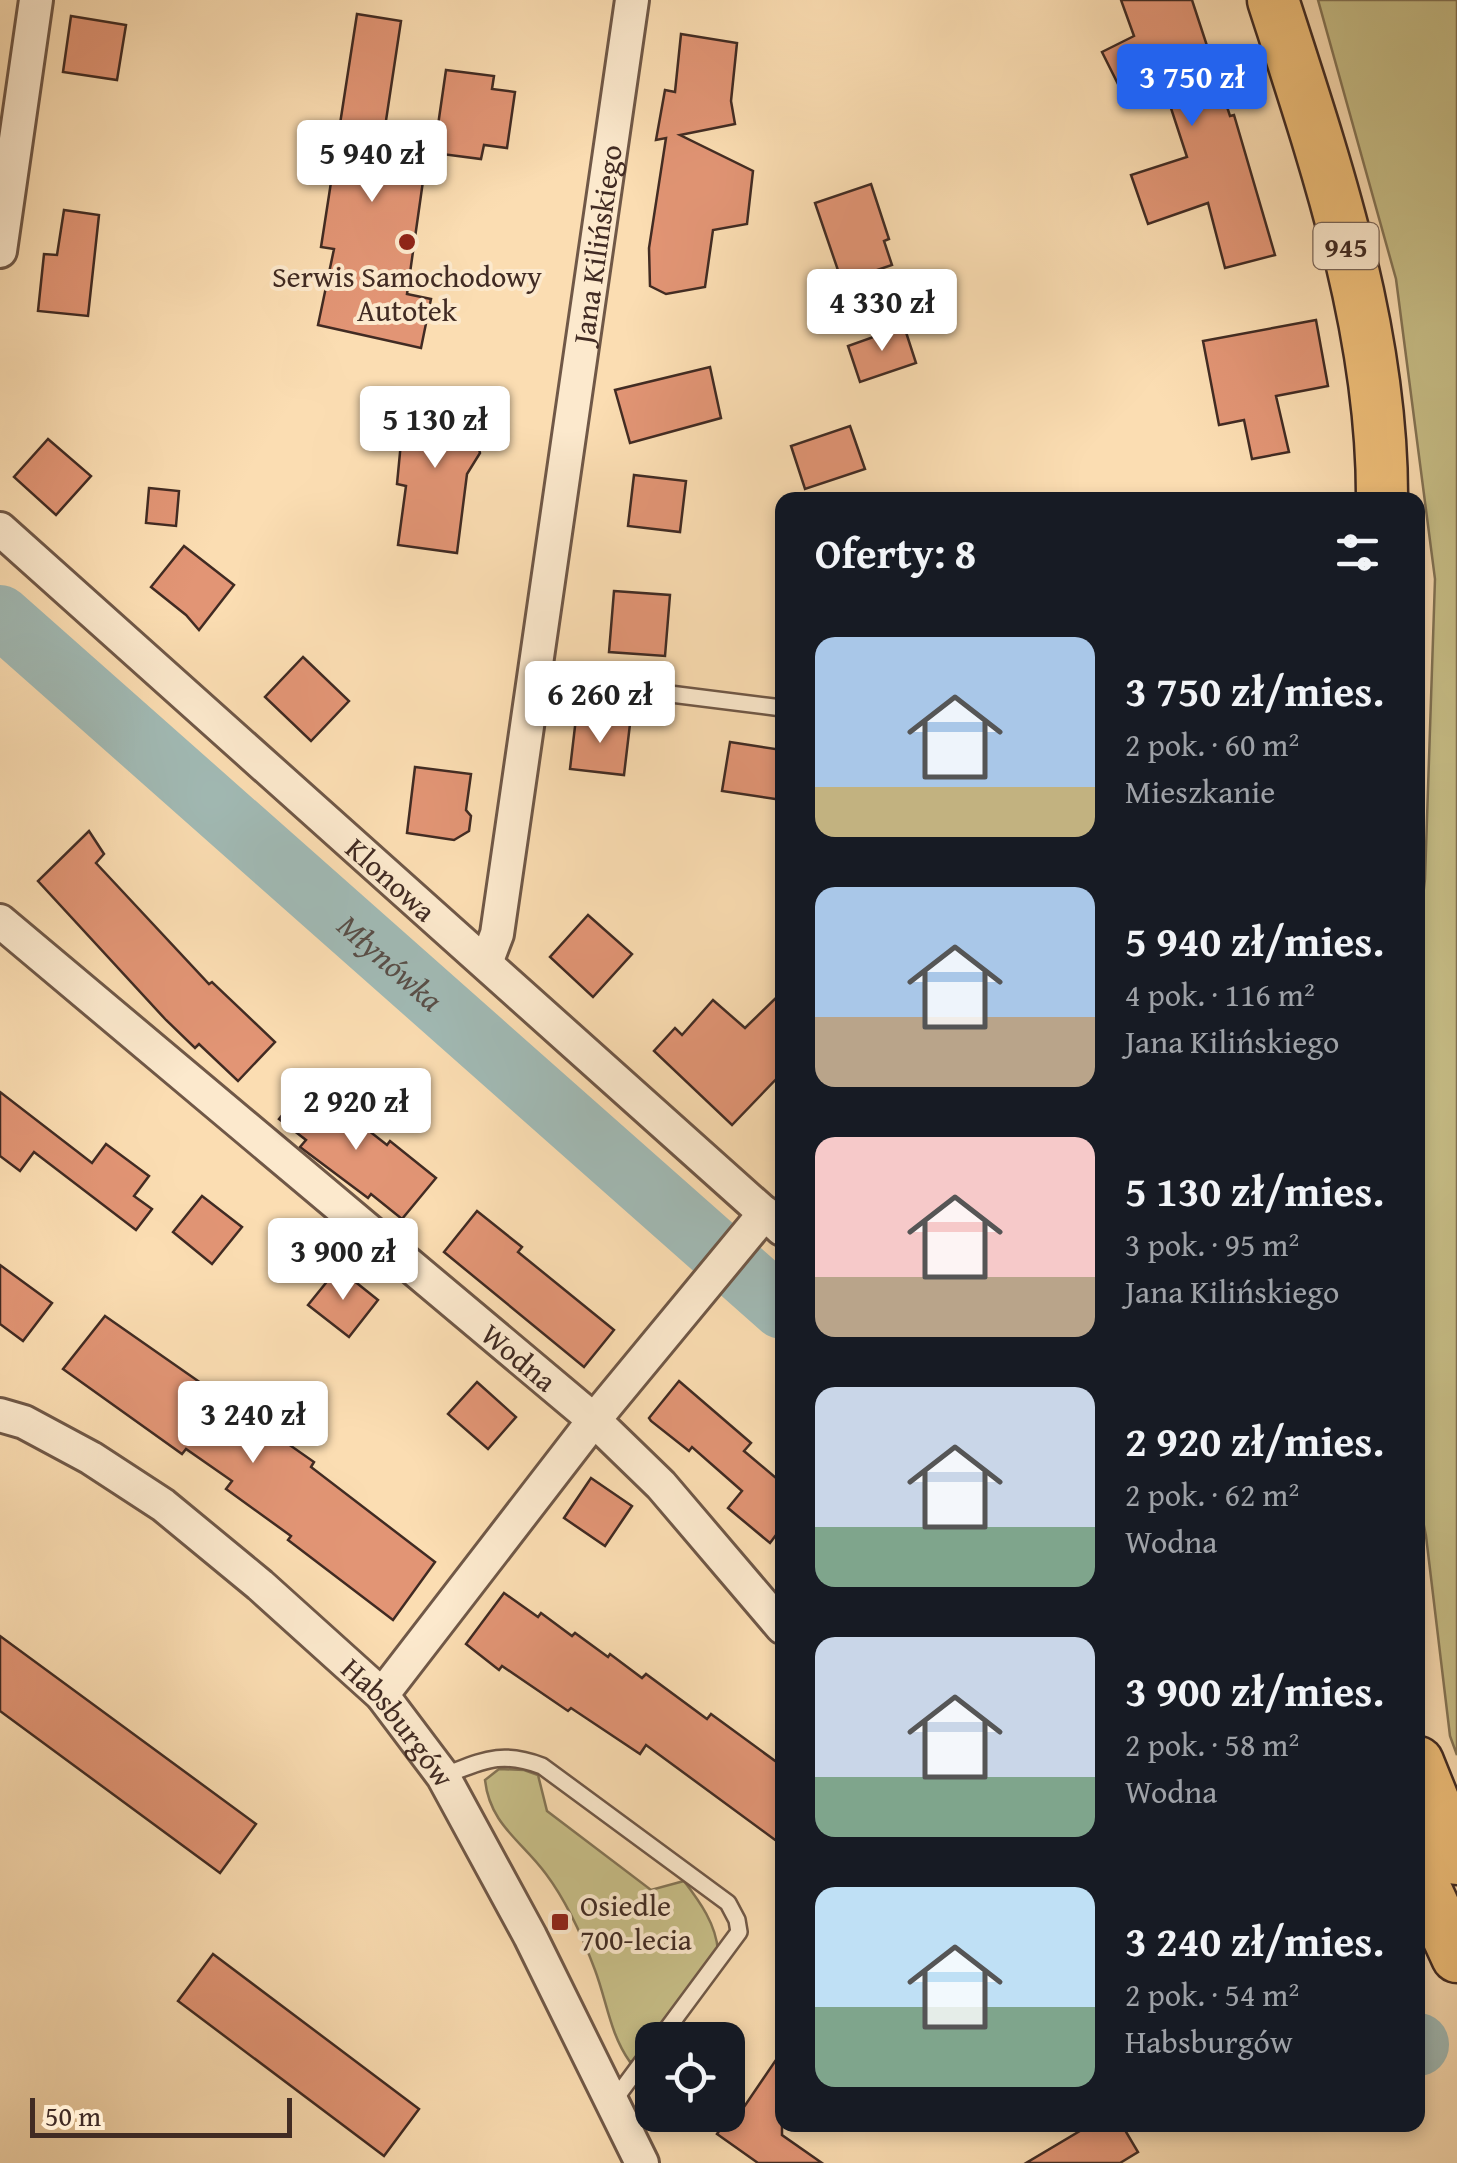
<!DOCTYPE html>
<html lang="pl">
<head>
<meta charset="utf-8">
<style>
	:root { --surface:#171b24; --page:#20242c; --text:#f1f3f6; --muted:#9ea1a6; --accent:#2563eb }
	body { margin:0; font-family:"Gentium Book Plus",serif; background:var(--page); color:var(--text); height:100vh; display:flex; flex-direction:column; font-size:38px; white-space:nowrap }
	* { box-sizing:border-box; margin:0 }
	p { font-size:32px; color:var(--muted) }
	.icon { flex:none; width:55px; height:55px; fill:none; stroke:currentColor; stroke-width:2; stroke-linecap:round; stroke-linejoin:round }
	.map { position:relative; flex:1; overflow:hidden }
	.panel { position:absolute; left:775px; top:492px; width:650px; height:1640px; display:flex; flex-direction:column; background:var(--surface); border-radius:20px; box-shadow:0 5px 15px #0003 }
	.panel>* { flex:none }
	.buttons { position:absolute; left:635px; top:2022px; display:grid; gap:20px }
	.buttons a { display:grid; place-items:center; width:110px; height:110px; border-radius:20px; background:var(--surface); box-shadow:0 5px 15px #0003; font-size:50px }
	.scale { position:absolute; left:30px; bottom:25px; width:262px; box-sizing:border-box; padding-left:10px; border:5px solid #412b23; border-top:0; font-size:28px; line-height:35px; white-space:nowrap; color:#412b23; -webkit-text-stroke:8px #fce9cd; paint-order:stroke }
	.price { position:absolute; translate:-50% -85px; padding:0 22px; border-radius:10px; background:#fff; color:#222; font-size:32px; line-height:65px; filter:drop-shadow(0 2px 5px #0008) }
	.price::after { content:''; position:absolute; left:50%; top:60px; width:30px; height:22px; margin-left:-15px; background:inherit; clip-path:polygon(0 0,100% 0,50% 100%) }
	.price.active { background:var(--accent); color:#fff }
	ul { padding:0; list-style:none }
	li { display:flex; align-items:center; gap:30px; height:250px; padding:0 40px }
	li span { display:grid; place-items:center; flex:none; width:280px; height:200px; border-radius:20px; color:#555 }
	li>.icon { margin-inline-start:auto }
	span .icon { width:120px; height:120px; fill:#fffc; stroke-width:1 }
	li b { font-size:42px }
	h2 { display:flex; justify-content:space-between; align-items:center; height:120px; padding:0 40px; font-size:42px }
	.map>svg:first-child { display:block }
	.green { fill:#c7be87; stroke:#847455; stroke-width:2.5 }
	.lines { fill:none; stroke-linecap:round; stroke-linejoin:round }
	.river { stroke:#a1bab5; stroke-width:62 }
	.building { fill:#e29575; stroke:#412b23; stroke-width:2.5 }
	.service-casing { stroke:#705847; stroke-width:20 }
	.minor-casing { stroke:#705847; stroke-width:38 }
	.primary-casing { stroke:#412b23; stroke-width:55 }
	.service { stroke:#fce9cd; stroke-width:15 }
	.minor { stroke:#fce9cd; stroke-width:32 }
	.primary { stroke:#eebe79; stroke-width:50 }
	.poi-dot { fill:#8f2418; stroke:#fce9cd; stroke-width:4 }
	.labels { text-anchor:middle; dominant-baseline:central; stroke-width:8; stroke-linejoin:round; paint-order:stroke }
	.shield { fill:#fce9cd; stroke:#796456; stroke-width:2.5 }
	.shield-label { font-size:28px; font-weight:bold; fill:#412b23 }
	.street-label { font-size:30px; fill:#412b23; stroke:#fce9cd }
	.poi-label { font-size:30px; fill:#412b23; stroke:#fce9cd }
	.water-label { font-size:32px; font-style:italic; fill:#594f48; stroke:#fce9cd }
</style>
</head>
<body>
<div class="map">
<svg width="1457" height="2163" viewBox="0 0 1457 2163">
	<rect width="100%" height="100%" fill="#fbddb2"/>
	<filter id="stains"><feTurbulence type="fractalNoise" baseFrequency=".002" numOctaves="4"/><feColorMatrix values="0 0 0 0 .2 0 0 0 0 .09 0 0 0 0 .02 0 0 0 .5 -.17"/></filter>
	<radialGradient id="worn" r=".72"><stop offset=".6" stop-color="#630" stop-opacity="0"/><stop offset="1" stop-color="#630" stop-opacity=".3"/></radialGradient>
	<!-- green -->
	<g class="green">
		<polygon points="1318,0 1457,0 1457,1755 1450,1736 1426,1536 1418,1496 1418,942 1425,879 1435,579 1396,279"/>
		<path d="M499,1769l25,1 14,5 9,36 104,79 33,-9c16,21 32,43 34,70l-80,107 -8,4c-20,-28 -23,-60 -35,-92 -12,-32 -28,-68 -49,-96 -24,-33 -56,-49 -61,-94z"/>
	</g>
	<g class="lines">
		<!-- river -->
		<g class="river">
			<path id="s1" d="M0,616l782,692"/>
			<polyline points="1418,2044 1418,2045"/>
		</g>
	</g>
	<!-- building -->
	<g class="building">
		<polygon points="1121,0 1192,0 1230,116 1234,115 1275,255 1225,268 1208,203 1148,224 1131,175 1187,157 1169,102 1166,103 1156,72 1121,90 1102,52 1134,36"/>
		<polygon points="357,14 401,21 379,167 424,174 407,294 431,299 421,348 318,325 334,249 321,247"/>
		<polygon points="71,16 126,25 117,80 63,72"/>
		<polygon points="681,34 737,43 731,101 735,124 680,135 753,171 747,224 713,230 705,287 666,294 650,286 649,248 666,138 656,140 665,90 675,92"/>
		<polygon points="446,70 494,76 492,89 515,92 507,148 484,145 481,159 434,153"/>
		<polygon points="871,184 889,239 884,241 892,265 842,282 815,203"/>
		<polygon points="64,210 99,215 88,316 38,311 44,254 57,255"/>
		<polygon points="1316,320 1328,386 1276,396 1289,452 1252,459 1244,420 1219,425 1203,341"/>
		<polygon points="904,326 916,363 860,382 848,346"/>
		<polygon points="710,367 721,418 630,443 615,390"/>
		<polygon points="416,391 474,403 469,431 476,438 480,453 467,474 457,553 398,545 406,486 397,484 404,411 416,415"/>
		<polygon points="850,426 865,469 805,489 791,446"/>
		<polygon points="48,439 91,476 56,515 14,477"/>
		<polygon points="634,475 686,481 680,532 628,526"/>
		<polygon points="149,488 179,491 176,526 146,523"/>
		<polygon points="184,546 234,585 199,630 186,615 151,587"/>
		<polygon points="614,591 670,595 665,656 609,652"/>
		<polygon points="303,657 349,701 311,741 265,697"/>
		<polygon points="576,718 630,724 624,775 570,769"/>
		<polygon points="730,742 782,750 782,800 722,791"/>
		<polygon points="415,767 471,774 466,810 471,816 469,831 454,840 407,833"/>
		<polygon points="89,831 104,854 96,863 209,984 212,982 275,1042 238,1081 199,1044 195,1048 166,1020 38,881"/>
		<polygon points="588,915 632,954 593,997 550,957"/>
		<polygon points="782,992 782,1073 732,1125 654,1051 675,1028 682,1035 713,1000 745,1028"/>
		<polygon points="308,1083 387,1145 390,1141 436,1178 402,1219 371,1194 368,1198 300,1147 306,1140 279,1119"/>
		<polygon points="0,1092 92,1163 106,1144 149,1176 134,1196 152,1209 136,1230 34,1152 20,1171 0,1156"/>
		<polygon points="202,1196 242,1227 212,1264 173,1232"/>
		<polygon points="477,1211 522,1247 518,1252 614,1330 584,1367 444,1252"/>
		<polygon points="0,1265 52,1303 23,1341 0,1324"/>
		<polygon points="338,1268 378,1300 349,1337 308,1305"/>
		<polygon points="105,1316 314,1462 311,1467 435,1562 393,1620 288,1540 291,1536 226,1489 232,1481 186,1449 182,1454 63,1369"/>
		<polygon points="679,1381 751,1443 744,1451 782,1483 782,1527 770,1543 728,1508 742,1491 692,1447 689,1451 651,1421 649,1418"/>
		<polygon points="477,1382 516,1417 488,1449 448,1414"/>
		<polygon points="591,1478 632,1506 605,1546 564,1518"/>
		<polygon points="504,1593 538,1617 541,1613 572,1636 575,1633 608,1657 610,1654 642,1678 646,1674 707,1719 711,1714 782,1766 782,1845 646,1745 640,1754 571,1708 568,1711 502,1666 499,1670 466,1644"/>
		<polygon points="0,1636 256,1824 220,1873 0,1711"/>
		<polygon points="213,1954 419,2109 384,2156 178,2001"/>
		<polygon points="782,2051 782,2135 822,2163 758,2163 717,2134 739,2103 744,2107"/>
		<polygon points="1090,2125 1122,2125 1138,2152 1120,2163 1026,2163"/>
	</g>
	<g class="lines">
		<defs>
			<g id="service">
				<polyline points="535,677 782,708"/>
				<path d="M443,1776c40,-15 57,-26 99,-10l186,137 9,17 2,12 -80,108"/>
				<polyline points="612,2103 652,2049"/>
			</g>
			<g id="minor">
				<polyline points="0,251 36,0"/>
				<path id="s2" d="M0,529l782,700"/>
				<path id="s3" d="M0,921l594,499 67,65 121,142"/>
				<path id="s4" d="M486,963l11,-29 135,-934"/>
				<path id="s5" d="M0,1415l24,7 67,36 72,47 97,80 122,110 61,81 87,160 112,227"/>
				<polyline points="382,1695 594,1420 765,1213"/>
			</g>
			<g id="primary">
				<path d="M1273,0c52,161 110,329 109,500"/>
				<polyline points="1418,1762 1457,1859"/>
				<polyline points="1418,1861 1422,1881 1457,1957"/>
			</g>
		</defs>
		<!-- service casing -->
		<use href="#service" class="service-casing"/>
		<!-- minor casing -->
		<use href="#minor" class="minor-casing"/>
		<!-- primary casing -->
		<use href="#primary" class="primary-casing"/>
		<!-- service -->
		<use href="#service" class="service"/>
		<!-- minor -->
		<use href="#minor" class="minor"/>
		<!-- primary -->
		<use href="#primary" class="primary"/>
	</g>
	<!-- markers -->
	<g class="poi-dot">
		<circle cx="407" cy="242" r="10"/>
		<rect x="550" y="1912" width="20" height="20" rx="5"/>
	</g>
	<g class="labels">
		<!-- shield labels -->
		<rect class="shield" x="1313.5" y="223" width="65" height="46" rx="8"/>
		<g class="shield-label">
			<text x="1346" y="246">945</text>
		</g>
		<!-- street labels -->
		<g class="street-label">
			<text stroke="none"><textPath href="#s4" startOffset="728">Jana Kilińskiego</textPath></text>
			<text stroke="none"><textPath href="#s2" startOffset="525">Klonowa</textPath></text>
			<text stroke="none"><textPath href="#s3" startOffset="678">Wodna</textPath></text>
			<text stroke="none"><textPath href="#s5" startOffset="508">Habsburgów</textPath></text>
		</g>
		<!-- poi labels -->
		<g class="poi-label">
			<text x="407" y="276">Serwis Samochodowy<tspan x="407" dy="34">Autotek</tspan></text>
			<text x="580" y="1905" text-anchor="start">Osiedle<tspan x="580" dy="34">700-lecia</tspan></text>
		</g>
		<!-- water labels -->
		<g class="water-label">
			<text stroke="none"><textPath href="#s1" startOffset="522">Młynówka</textPath></text>
		</g>
	</g>
	<rect width="100%" height="100%" filter="url(#stains)"/>
	<rect width="100%" height="100%" fill="url(#worn)"/>
</svg>
<div class="buttons">
<a><svg class="icon" aria-label="locate" viewBox="0 0 24 24"><circle cx="12" cy="12" r="6"/><path d="M12 2v4M12 18v4M2 12h4M18 12h4"/></svg></a>
</div>
<div class="scale">50 m</div>
<b class="price active" style="left:1192px;top:129px">3 750 zł</b>
<b class="price" style="left:372px;top:205px">5 940 zł</b>
<b class="price" style="left:882px;top:354px">4 330 zł</b>
<b class="price" style="left:435px;top:471px">5 130 zł</b>
<b class="price" style="left:600px;top:746px">6 260 zł</b>
<b class="price" style="left:356px;top:1153px">2 920 zł</b>
<b class="price" style="left:343px;top:1303px">3 900 zł</b>
<b class="price" style="left:253px;top:1466px">3 240 zł</b>
<section class="panel">
<h2>Oferty: 8<svg class="icon" aria-label="filters" viewBox="0 0 24 24"><path d="M4 7h16M4 17h16"/><circle cx="9" cy="7" r="2"/><circle cx="15" cy="17" r="2"/></svg></h2>
<ul>
<li><span style="background:linear-gradient(#a9c7e8 75%,#c2b280 0)"><svg class="icon" aria-label="home" viewBox="0 0 24 24"><path d="M3 11l9-7 9 7M6 9v11h12V9"/></svg></span><div><b>3 750 zł/mies.</b><p>2 pok. · 60 m²</p><p>Mieszkanie</p></div></li>
<li><span style="background:linear-gradient(#a9c7e8 65%,#b9a48a 0)"><svg class="icon" aria-label="home" viewBox="0 0 24 24"><path d="M3 11l9-7 9 7M6 9v11h12V9"/></svg></span><div><b>5 940 zł/mies.</b><p>4 pok. · 116 m²</p><p>Jana Kilińskiego</p></div></li>
<li><span style="background:linear-gradient(#f6c9c9 70%,#b9a48a 0)"><svg class="icon" aria-label="home" viewBox="0 0 24 24"><path d="M3 11l9-7 9 7M6 9v11h12V9"/></svg></span><div><b>5 130 zł/mies.</b><p>3 pok. · 95 m²</p><p>Jana Kilińskiego</p></div></li>
<li><span style="background:linear-gradient(#c9d6e8 70%,#7fa58c 0)"><svg class="icon" aria-label="home" viewBox="0 0 24 24"><path d="M3 11l9-7 9 7M6 9v11h12V9"/></svg></span><div><b>2 920 zł/mies.</b><p>2 pok. · 62 m²</p><p>Wodna</p></div></li>
<li><span style="background:linear-gradient(#c9d6e8 70%,#7fa58c 0)"><svg class="icon" aria-label="home" viewBox="0 0 24 24"><path d="M3 11l9-7 9 7M6 9v11h12V9"/></svg></span><div><b>3 900 zł/mies.</b><p>2 pok. · 58 m²</p><p>Wodna</p></div></li>
<li><span style="background:linear-gradient(#bfe0f5 60%,#7fa58c 0)"><svg class="icon" aria-label="home" viewBox="0 0 24 24"><path d="M3 11l9-7 9 7M6 9v11h12V9"/></svg></span><div><b>3 240 zł/mies.</b><p>2 pok. · 54 m²</p><p>Habsburgów</p></div></li>
</ul>
</section>
</div>
</body>
</html>
